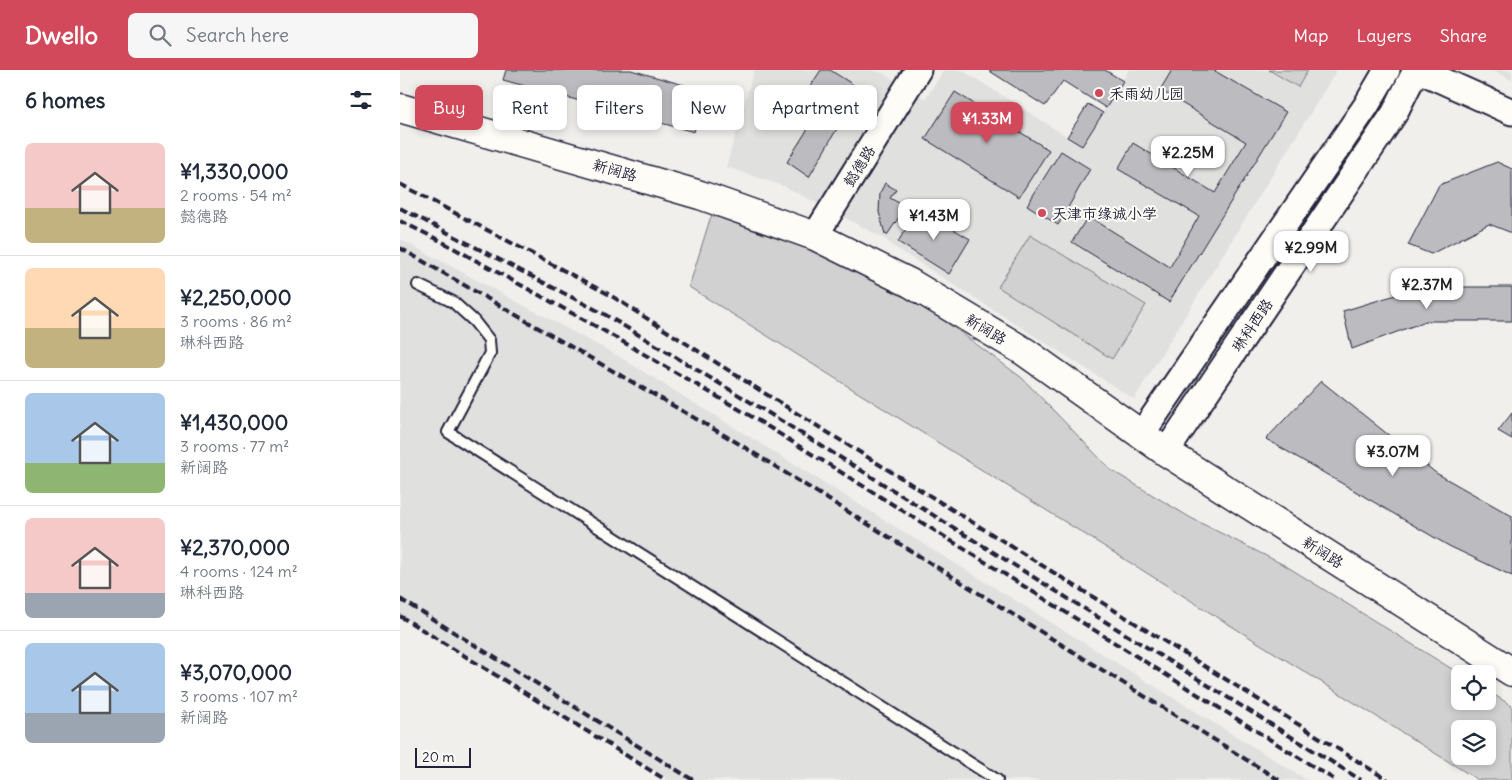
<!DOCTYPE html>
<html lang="en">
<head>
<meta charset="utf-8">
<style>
	:root { --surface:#fff; --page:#f6f6f7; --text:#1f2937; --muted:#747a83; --line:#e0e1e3; --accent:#d1495b }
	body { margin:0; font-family:Delius,"LXGW WenKai TC",sans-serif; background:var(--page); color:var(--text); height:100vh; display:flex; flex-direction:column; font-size:19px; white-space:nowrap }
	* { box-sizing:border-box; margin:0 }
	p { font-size:16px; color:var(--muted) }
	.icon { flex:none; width:28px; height:28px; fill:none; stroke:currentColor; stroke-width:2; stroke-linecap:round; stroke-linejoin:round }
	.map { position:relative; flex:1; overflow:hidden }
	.sheet { display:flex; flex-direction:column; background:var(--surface); width:400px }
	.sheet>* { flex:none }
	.banner { position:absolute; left:15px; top:15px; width:475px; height:45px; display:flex; gap:10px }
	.buttons { position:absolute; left:1051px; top:595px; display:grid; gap:10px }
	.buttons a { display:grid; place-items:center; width:45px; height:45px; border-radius:8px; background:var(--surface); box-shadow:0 2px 8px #0003; font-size:25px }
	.scale { position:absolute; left:15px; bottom:12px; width:56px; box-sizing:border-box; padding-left:5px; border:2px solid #22223b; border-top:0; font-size:14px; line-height:18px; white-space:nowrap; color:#22223b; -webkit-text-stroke:4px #fdfcf7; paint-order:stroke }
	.price { position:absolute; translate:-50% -42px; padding:0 11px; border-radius:10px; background:#fff; color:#222; font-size:16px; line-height:32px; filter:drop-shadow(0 1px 2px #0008) }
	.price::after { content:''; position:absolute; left:50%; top:30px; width:15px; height:11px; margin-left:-8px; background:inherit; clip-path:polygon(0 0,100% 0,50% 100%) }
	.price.active { background:var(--accent); color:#fff }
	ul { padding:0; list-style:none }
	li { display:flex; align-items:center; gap:15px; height:125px; padding:0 25px }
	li+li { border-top:1px solid var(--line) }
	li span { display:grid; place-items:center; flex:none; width:140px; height:100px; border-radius:8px; color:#555 }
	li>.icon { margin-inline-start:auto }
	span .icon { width:60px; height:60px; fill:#fffc; stroke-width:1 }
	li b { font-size:21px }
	h2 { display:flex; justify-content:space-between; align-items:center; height:60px; padding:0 25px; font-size:21px }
	.chip { padding:0 18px; border-radius:8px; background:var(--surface); box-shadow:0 2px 8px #0003; font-size:18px; line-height:45px }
	.chip.active { background:var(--accent); color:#fff }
	header { display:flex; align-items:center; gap:30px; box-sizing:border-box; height:70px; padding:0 25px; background:var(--accent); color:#fff }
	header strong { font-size:24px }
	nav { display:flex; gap:28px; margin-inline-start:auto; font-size:18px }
	.search { width:350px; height:45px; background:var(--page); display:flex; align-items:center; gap:12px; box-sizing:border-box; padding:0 18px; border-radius:8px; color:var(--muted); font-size:19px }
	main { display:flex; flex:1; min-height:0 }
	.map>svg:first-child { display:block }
	.built { fill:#e0e0df }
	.park { fill:#d2d1d1; stroke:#7a7a86; fill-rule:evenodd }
	.building { fill:#bcbcc0; stroke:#22223b }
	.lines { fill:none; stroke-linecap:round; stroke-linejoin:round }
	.service-casing { stroke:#22223b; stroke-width:14 }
	.tertiary-casing { stroke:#22223b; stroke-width:29 }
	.secondary-casing { stroke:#22223b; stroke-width:31 }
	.service { stroke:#fdfcf7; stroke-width:10 }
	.tertiary { stroke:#fdfcf7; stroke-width:25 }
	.secondary { stroke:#fdfcf7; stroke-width:28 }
	.rail { stroke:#22223b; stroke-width:4; stroke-dasharray:8 4; stroke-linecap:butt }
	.poi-dot { fill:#d1495b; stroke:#fdfcf7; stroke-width:2 }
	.labels { text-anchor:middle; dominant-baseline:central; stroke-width:4; stroke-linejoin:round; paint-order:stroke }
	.poi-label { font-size:15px; fill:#22223b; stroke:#fdfcf7; text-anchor:start }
	.street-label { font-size:15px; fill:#22223b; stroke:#fdfcf7 }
</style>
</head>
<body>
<header>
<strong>Dwello</strong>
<div class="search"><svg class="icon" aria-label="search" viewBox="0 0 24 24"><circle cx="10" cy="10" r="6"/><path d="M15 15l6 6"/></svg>Search here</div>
<nav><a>Map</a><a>Layers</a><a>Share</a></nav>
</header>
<main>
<section class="sheet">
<h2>6 homes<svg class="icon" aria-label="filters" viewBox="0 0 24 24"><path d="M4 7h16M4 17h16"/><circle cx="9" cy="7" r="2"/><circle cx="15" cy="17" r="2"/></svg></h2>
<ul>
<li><span style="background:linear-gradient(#f6c9c9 65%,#c2b280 0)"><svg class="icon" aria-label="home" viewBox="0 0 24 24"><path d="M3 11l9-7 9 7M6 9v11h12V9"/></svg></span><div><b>¥1,330,000</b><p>2 rooms · 54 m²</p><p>懿德路</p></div></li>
<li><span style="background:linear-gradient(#ffd9b3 60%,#c2b280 0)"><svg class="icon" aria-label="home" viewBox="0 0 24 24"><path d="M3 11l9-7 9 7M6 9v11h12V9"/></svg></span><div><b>¥2,250,000</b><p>3 rooms · 86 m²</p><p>琳科西路</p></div></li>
<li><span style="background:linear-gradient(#a9c7e8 70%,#8fb573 0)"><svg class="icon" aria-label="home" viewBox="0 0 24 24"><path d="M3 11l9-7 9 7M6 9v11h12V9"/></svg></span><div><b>¥1,430,000</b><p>3 rooms · 77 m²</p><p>新阔路</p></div></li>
<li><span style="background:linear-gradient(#f6c9c9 75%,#9aa5b1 0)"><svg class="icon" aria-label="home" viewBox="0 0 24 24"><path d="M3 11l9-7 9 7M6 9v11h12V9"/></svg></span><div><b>¥2,370,000</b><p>4 rooms · 124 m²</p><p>琳科西路</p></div></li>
<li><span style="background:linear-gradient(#a9c7e8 70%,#9aa5b1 0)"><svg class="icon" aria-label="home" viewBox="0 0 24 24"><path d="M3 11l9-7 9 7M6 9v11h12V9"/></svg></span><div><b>¥3,070,000</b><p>3 rooms · 107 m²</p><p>新阔路</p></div></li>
</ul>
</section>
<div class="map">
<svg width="1112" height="710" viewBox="0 0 1112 710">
	<rect width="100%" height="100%" fill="#f0efec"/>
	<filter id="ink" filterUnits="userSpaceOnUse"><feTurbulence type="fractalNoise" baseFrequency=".02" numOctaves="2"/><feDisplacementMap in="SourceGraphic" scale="10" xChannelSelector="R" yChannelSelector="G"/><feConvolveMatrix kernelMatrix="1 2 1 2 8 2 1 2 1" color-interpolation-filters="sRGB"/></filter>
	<g filter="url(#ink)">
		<!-- built -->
		<g class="built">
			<polygon points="354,0 471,0 483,3 525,29 544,0 562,0 682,76 729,0 937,0 734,329 494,177 485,169 384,116 326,97"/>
			<polygon points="1091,0 1112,0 1112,10"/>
			<polygon points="0,169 218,286 907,710 269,710 0,546"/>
		</g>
		<!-- park -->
		<g class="park">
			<polygon points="869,0 908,0 898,17"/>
			<path d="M314,142l70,24 92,45 65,37 81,60 89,92 80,48 95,48 174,108v27h28v-10l24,15v74h-34l-789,-493 21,-68zM1060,659h28v27h-28z"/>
			<polygon points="630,165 746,235 712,289 598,217"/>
		</g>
		<!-- building -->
		<g class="building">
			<polygon points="106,0 231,0 305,21 294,62 103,10"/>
			<polygon points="421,0 430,0 460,19 409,107 387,92 414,49 396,38"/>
			<polygon points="588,0 705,0 723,11 706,38 663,11 645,36"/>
			<polygon points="772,0 813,0 886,42 769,232 672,172 688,146 770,197 799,146 718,99 733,73 815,123 846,72 760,20"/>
			<polygon points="555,22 649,80 619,127 525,69"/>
			<polygon points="688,34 703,43 682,76 667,67"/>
			<polygon points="661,81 690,99 658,155 627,135"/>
			<polygon points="1097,92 1112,99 1112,163 1089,154 1031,184 1008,175 1039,115"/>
			<polygon points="485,113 496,120 490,128 506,137 487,165 485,164 479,142 480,123"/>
			<polygon points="518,138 570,169 549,204 498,172"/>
			<polygon points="1022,217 1112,217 1112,251 1026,251 952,279 943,241"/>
			<polygon points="921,311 1036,403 1112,446 1112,506 1049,476 866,369"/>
			<polygon points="1112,343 1112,369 1098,361"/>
		</g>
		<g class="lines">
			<defs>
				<polyline id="service" points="18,215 53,232 74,251 89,270 90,283 48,362 597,710"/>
				<g id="tertiary">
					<polyline points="1019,0 1112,42"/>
					<polyline points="415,166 518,0"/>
					<polyline points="741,365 966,36 987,0"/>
					<polyline points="766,382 994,44 1016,0"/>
				</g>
				<polyline id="secondary" points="0,38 300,125 415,166 510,213 625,282 766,382 1112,602"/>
			</defs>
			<!-- service casing -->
			<use href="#service" class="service-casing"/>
			<!-- tertiary casing -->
			<use href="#tertiary" class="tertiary-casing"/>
			<!-- secondary casing -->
			<use href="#secondary" class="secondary-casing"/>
			<!-- service -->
			<use href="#service" class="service"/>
			<!-- tertiary -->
			<use href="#tertiary" class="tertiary"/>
			<!-- secondary -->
			<use href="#secondary" class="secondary"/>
			<!-- rail -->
			<g class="rail">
				<polyline points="0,114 210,225 369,326 988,710"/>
				<polyline points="0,138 204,244 362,339 961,710"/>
				<polyline points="0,151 37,169 199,258 354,348 935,710"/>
				<polyline points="0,178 336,372 879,710"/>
				<polyline points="0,529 293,710"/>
				<polyline points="0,546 266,710"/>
			</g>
		</g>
	</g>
	<!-- markers -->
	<g class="poi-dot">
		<circle cx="699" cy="23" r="5"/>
		<circle cx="642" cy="143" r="5"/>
	</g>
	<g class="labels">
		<!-- poi labels -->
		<g class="poi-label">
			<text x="709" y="23">禾雨幼儿园</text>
			<text x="652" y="143">天津市缘诚小学</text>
		</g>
		<!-- street labels -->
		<g class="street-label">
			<text transform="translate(459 96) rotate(-58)">懿德路</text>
			<text transform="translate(215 100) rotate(16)">新阔路</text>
			<text transform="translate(852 255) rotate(-56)">琳科西路</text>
			<text transform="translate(586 259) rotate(31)">新阔路</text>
			<text transform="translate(923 482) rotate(32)">新阔路</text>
		</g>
	</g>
</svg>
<div class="buttons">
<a><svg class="icon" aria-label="locate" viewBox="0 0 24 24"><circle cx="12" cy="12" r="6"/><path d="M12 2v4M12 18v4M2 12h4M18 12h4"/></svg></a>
<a><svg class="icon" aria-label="layers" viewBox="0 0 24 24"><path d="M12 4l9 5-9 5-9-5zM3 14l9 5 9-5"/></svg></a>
</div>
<div class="scale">20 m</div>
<b class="price active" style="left:587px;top:74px">¥1.33M</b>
<b class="price" style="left:788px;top:108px">¥2.25M</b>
<b class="price" style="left:534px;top:171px">¥1.43M</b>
<b class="price" style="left:911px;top:203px">¥2.99M</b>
<b class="price" style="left:1027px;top:240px">¥2.37M</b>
<b class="price" style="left:993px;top:407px">¥3.07M</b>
<div class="banner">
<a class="chip active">Buy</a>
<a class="chip">Rent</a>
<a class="chip">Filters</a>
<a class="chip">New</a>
<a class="chip">Apartment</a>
</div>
</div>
</main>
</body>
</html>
